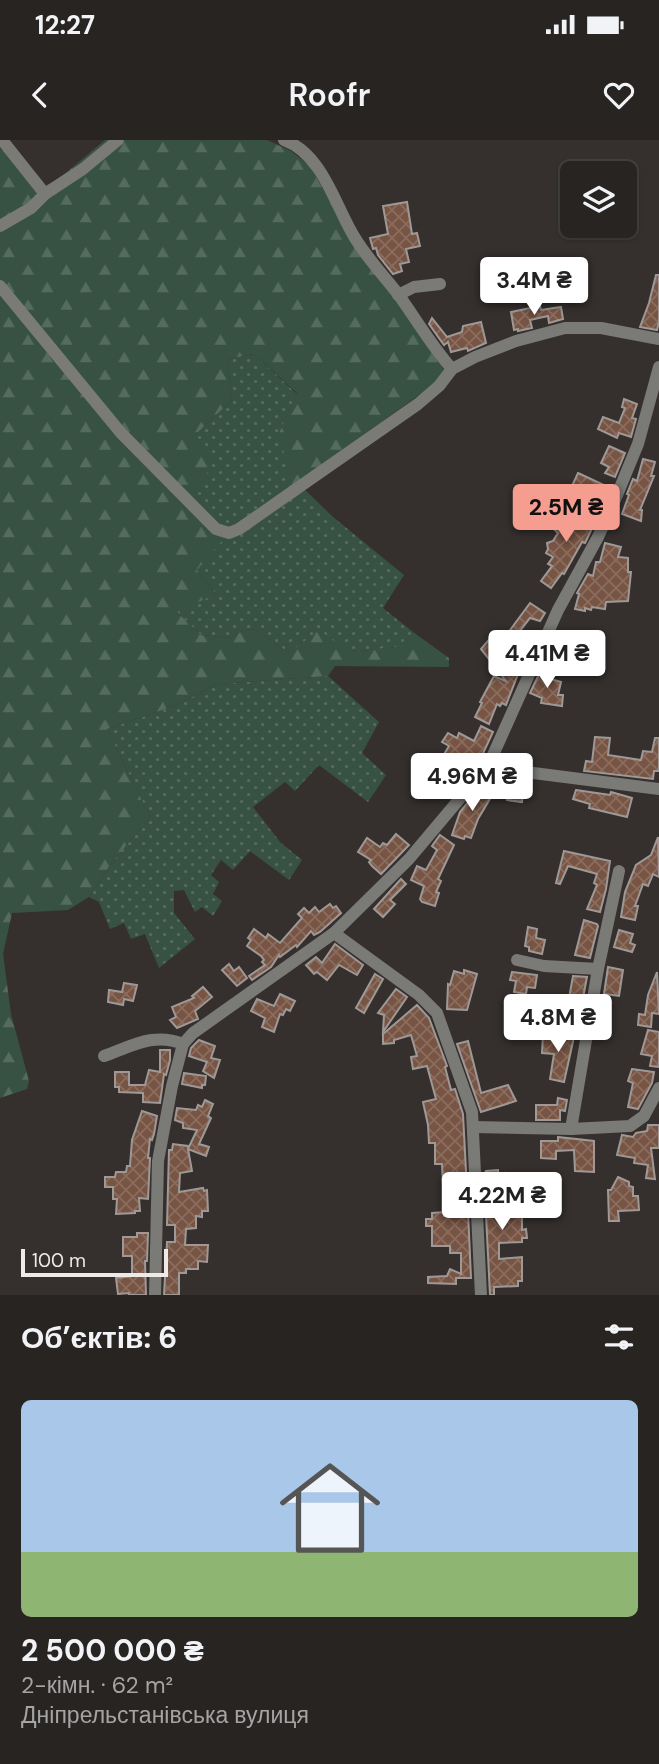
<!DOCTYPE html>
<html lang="uk">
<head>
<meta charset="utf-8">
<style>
	:root { --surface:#282422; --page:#302c2a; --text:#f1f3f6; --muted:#a5a4a5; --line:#444140; --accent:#f59d8f }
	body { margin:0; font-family:"DM Sans",sans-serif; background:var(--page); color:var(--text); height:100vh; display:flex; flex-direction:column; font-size:26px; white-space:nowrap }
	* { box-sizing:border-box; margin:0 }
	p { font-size:23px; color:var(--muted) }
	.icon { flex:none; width:38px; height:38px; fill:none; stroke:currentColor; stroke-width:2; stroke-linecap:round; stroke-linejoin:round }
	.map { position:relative; height:1155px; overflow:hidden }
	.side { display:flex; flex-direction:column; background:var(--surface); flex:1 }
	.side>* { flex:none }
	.tools { position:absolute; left:560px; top:21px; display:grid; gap:14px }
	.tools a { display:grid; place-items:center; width:77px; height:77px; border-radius:10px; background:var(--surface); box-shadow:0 2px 5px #0004,0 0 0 2px var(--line); font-size:35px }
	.scale { position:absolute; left:21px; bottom:18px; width:147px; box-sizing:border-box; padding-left:7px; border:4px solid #edeae8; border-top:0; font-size:19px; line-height:24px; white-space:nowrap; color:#edeae8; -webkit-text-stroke:5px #35302e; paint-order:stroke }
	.price { position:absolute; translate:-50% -60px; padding:0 16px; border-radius:7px; background:#fff; color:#222; font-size:23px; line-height:46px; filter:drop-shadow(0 2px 4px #0008) }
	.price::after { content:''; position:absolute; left:50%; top:42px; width:21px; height:16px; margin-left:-10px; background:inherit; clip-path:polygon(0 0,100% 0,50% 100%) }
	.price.current { background:var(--accent); color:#111 }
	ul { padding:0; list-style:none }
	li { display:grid; align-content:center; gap:14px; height:371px; padding:0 21px }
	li+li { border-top:2px solid var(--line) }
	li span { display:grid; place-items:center; height:217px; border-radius:10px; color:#555 }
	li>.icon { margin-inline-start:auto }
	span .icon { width:126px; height:126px; fill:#fffc; stroke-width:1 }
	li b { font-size:30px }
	h2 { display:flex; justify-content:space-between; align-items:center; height:84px; padding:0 21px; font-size:30px }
	.status { display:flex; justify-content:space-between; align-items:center; height:49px; padding:0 35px; background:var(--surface); direction:ltr }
	.status svg { height:19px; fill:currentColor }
	header { display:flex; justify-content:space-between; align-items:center; height:91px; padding:0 21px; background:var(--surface); font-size:32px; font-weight:600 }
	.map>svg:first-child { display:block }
	.grass { fill:url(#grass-dots) }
	.forest { fill:url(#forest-firs) }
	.building { fill:url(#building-cross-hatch); stroke:#9e9996; stroke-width:2 }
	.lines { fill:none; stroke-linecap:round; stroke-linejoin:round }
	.minor { stroke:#7a7a77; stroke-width:12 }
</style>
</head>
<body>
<div class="status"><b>12:27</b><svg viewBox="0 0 49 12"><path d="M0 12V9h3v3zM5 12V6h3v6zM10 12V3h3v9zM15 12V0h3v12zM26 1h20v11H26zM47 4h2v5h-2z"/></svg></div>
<header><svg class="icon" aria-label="back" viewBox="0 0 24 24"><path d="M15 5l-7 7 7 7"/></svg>Roofr<svg class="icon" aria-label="heart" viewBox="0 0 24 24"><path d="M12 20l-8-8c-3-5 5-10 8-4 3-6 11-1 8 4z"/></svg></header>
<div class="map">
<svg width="659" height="1155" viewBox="0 0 659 1155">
	<defs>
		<pattern id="grass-dots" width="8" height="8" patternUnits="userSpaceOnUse" patternTransform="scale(1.75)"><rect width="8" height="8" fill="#375243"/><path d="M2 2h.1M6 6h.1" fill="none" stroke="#546b5e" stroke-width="1.8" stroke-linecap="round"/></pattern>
		<pattern id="forest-firs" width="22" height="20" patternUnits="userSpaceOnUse" patternTransform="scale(1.75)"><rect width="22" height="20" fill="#375243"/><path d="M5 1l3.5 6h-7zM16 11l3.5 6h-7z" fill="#546b5e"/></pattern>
		<pattern id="building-cross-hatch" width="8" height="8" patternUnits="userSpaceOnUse" patternTransform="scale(1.75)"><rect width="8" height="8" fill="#775443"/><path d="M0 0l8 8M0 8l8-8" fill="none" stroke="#8b6d5e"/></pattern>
	</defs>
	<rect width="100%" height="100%" fill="#35302e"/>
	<!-- grass -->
	<g class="grass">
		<polygon points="254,214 297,254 279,293 301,346 333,377 404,435 383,468 413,492 399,507 349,512 289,513 256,490 245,489 230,498 201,495 176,471 216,454 197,430 182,361 196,294 231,261 228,219"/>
		<polygon points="328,536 379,582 362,613 386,635 368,662 319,625 295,651 285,642 253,667 280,702 302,720 289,740 250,711 233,730 221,720 211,735 219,742 213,754 222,761 213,776 202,767 195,772 184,750 174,751 174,773 195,799 159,828 145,794 131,799 124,783 110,789 99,762 89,757 110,725 150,677 107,589 177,565 216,544"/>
	</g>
	<!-- forest -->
	<polygon class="forest" points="105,0 267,0 291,11 309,25 353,100 401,165 444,230 433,245 292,346 279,293 297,253 254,214 228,219 231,261 196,294 212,325 200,345 183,361 222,401 197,430 216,454 177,472 201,495 230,498 245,489 256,490 289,513 319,490 349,512 398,507 413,492 449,518 449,527 335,526 328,536 216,544 177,565 107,589 150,677 110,725 89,757 68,770 12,773 3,814 11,874 29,941 27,949 0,958 0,8 44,47 61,37"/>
	<!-- building -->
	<g class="building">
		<polygon points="407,62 412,94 417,93 420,106 406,109 409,122 400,124 402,131 393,134 378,115 376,108 373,109 370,98 388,94 383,66"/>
		<polygon points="656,135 659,135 659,182 657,190 640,187 649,163"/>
		<polygon points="540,166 541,170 561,167 563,179 549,183 548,176 530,180 532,188 518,191 518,189 514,190 511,172"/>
		<polygon points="432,178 447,197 462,192 463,186 481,182 486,203 468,211 467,208 451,212 448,202 444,205 429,184"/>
		<polygon points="624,259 637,264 632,278 636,279 631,297 619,293 617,298 598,289 603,277 619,283 625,268 622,267"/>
		<polygon points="609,306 625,313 615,337 605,333 609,327 601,323"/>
		<polygon points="643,319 655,322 651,336 654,336 640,370 642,370 641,381 622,374 629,355 627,354 633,339 637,341"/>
		<polygon points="578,333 606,346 597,366 583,360 585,356 571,348"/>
		<polygon points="597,369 601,370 585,403 582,402 564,434 562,433 551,448 541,441 552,426 548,424 553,417 546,413 548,409 547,403 553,401 558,393 544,380 548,374 564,388 573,373 589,382"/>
		<polygon points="605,403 621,407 618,417 628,418 628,432 631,432 628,461 606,462 605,469 592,467 591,470 585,468 585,471 575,469 579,454 577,453 588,434 593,436 596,422 600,422"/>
		<polygon points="530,463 545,473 540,481 530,478 520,491 533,498 526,511 511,503 497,525 520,529 506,565 502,563 500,566 497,564 489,584 475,577 482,563 480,562 494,536 506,541 481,509 493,495 502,501"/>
		<polygon points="557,493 570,498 561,517 549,512"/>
		<polygon points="542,528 547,530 544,537 561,542 558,555 563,555 562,566 541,563 542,558 530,553"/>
		<polygon points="481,586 493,592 479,622 461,643 454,638 459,631 440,621 449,606 442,602 448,593 457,598 459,593 474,601"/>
		<polygon points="595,597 610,598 608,615 641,620 643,611 652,612 655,598 659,598 659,631 654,631 653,639 584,631 586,621 592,622"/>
		<polygon points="510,642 524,645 522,662 507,660"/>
		<polygon points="482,645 494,652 478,679 471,698 465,696 464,699 452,695 460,672"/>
		<polygon points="576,650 610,655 611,652 632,658 627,677 589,668 590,664 573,659"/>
		<polygon points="396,694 409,705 381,734 372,726 369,722 371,720 358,712 367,698 380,707 383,703 387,705"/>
		<polygon points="440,695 454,705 438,739 441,741 436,752 439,753 435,766 422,762 420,759 424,746 411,740 417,726 426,730 437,710 432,706"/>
		<polygon points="658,697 659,737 653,734 648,746 643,744 635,766 638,766 635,780 621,777 625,752 636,725 651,715"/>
		<polygon points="564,711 610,721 606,749 600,772 587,769 597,745 594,743 597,734 568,726 560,744 556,743"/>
		<polygon points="401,739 406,744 390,760 395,764 383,777 374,769"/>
		<polygon points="330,764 333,768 336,766 341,773 320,792 314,795 311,791 297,807 296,805 280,817 279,815 271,827 252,840 249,836 265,825 262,822 264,820 261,816 247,806 251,800 248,798 254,789 266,798 268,794 280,803 302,778 298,774 304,768 309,773 315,767 319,772"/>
		<polygon points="584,780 597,784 598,786 590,818 575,815"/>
		<polygon points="528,787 537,789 536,798 545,800 542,814 529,811 529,807 525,806"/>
		<polygon points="619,790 633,794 630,803 635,805 632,812 614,807"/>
		<polygon points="335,804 363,825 357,835 339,825 327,840 317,832 314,834 306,825 316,817 322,823"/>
		<polygon points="229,824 234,831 239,827 247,838 237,846 222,830"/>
		<polygon points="608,827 623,830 619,856 604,854"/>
		<polygon points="464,830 477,834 467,870 447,869 448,844 450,845 454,831 464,834"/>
		<polygon points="512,832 537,835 535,848 527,847 526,854 514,852 516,841 510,840"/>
		<polygon points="657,832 659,874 652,873 651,887 638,885 639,874 645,875 648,855"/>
		<polygon points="375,834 383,839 364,873 356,868"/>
		<polygon points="573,836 587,837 579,879 562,876 564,868 567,869"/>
		<polygon points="124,843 137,845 133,861 124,859 123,865 108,862 109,850 122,852"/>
		<polygon points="203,847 212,857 195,871 198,879 177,888 170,880 176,877 172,867 194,858 192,856"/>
		<polygon points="396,849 407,857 383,892 384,875 378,873"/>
		<polygon points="280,854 295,861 290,871 286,869 283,875 280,874 274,892 262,887 265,878 251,871 257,859 274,866"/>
		<polygon points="417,865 429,878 447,926 445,927 451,950 455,949 463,974 467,1050 448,1051 448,1046 443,1046 442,1024 435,1024 435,1003 429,1003 428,985 423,962 436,959 427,926 413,929 411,917 417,916 411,895 394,900 394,903 383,904 383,894"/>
		<polygon points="648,890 659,892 659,927 650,926 652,916 641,914"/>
		<polygon points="543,895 574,897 564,942 550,939 554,914 542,913"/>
		<polygon points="199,900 215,906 211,918 220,920 214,938 203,931 207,922 189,916 191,908"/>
		<polygon points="468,901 481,953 508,945 516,961 481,972 457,904"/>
		<polygon points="160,910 170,910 170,920 166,935 164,934 160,963 143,962 143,953 119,952 119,947 115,947 115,932 129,932 129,945 145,945 149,930 160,932"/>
		<polygon points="632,929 654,932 652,943 638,969 628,967 633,943 628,941"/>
		<polygon points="184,933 206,936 205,945 202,945 202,948 182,944"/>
		<polygon points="558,958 567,960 565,971 560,970 560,980 536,980 536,965 557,965"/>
		<polygon points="205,960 213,964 208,976 211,978 199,1004 209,1007 206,1016 188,1009 192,1031 180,1033 179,1052 203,1048 204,1051 207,1050 208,1071 202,1071 202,1077 196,1076 196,1088 186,1089 185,1105 208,1105 207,1122 198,1121 198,1129 186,1129 186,1133 179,1133 179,1155 164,1155 167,1102 175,1102 175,1085 167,1085 169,1010 172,1010 173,1004 188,1006 188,1009 197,990 183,988 183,983 175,980 177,968 196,970 198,965 202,967"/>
		<polygon points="142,971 157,976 154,994 152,1000 150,999 148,1018 150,1018 148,1059 139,1058 140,1071 135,1071 135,1073 116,1074 117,1059 113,1059 113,1047 105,1047 105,1037 115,1037 116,1032 126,1032 127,1026 130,1026 132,1000"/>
		<polygon points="648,985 659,985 659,1008 651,1008 655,1039 646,1038 648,1025 634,1023 635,1018 617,1015 622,995 633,997 636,993 647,991"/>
		<polygon points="558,997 594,1001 594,1032 575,1031 574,1010 556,1011 556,1019 541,1018 541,1001 558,1001"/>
		<polygon points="498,1030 498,1034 504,1033 505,1052 513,1052 513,1063 516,1063 516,1075 522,1074 522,1090 526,1089 527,1098 522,1098 522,1102 499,1103 499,1119 522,1117 522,1141 518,1141 518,1146 494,1147 494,1155 490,1155 484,1035 486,1031"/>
		<polygon points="618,1037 629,1042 629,1046 633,1047 633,1056 638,1056 639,1070 618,1071 619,1081 609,1081 608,1050 611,1050"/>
		<polygon points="462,1071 468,1071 471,1138 456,1138 456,1144 428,1143 428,1137 447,1136 450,1129 461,1134 461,1113 450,1113 450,1106 432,1106 432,1086 426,1086 426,1079 432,1079 432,1073 444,1072 444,1076 462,1075"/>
		<polygon points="137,1093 148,1093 147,1121 145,1121 146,1155 129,1155 129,1153 118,1154 116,1138 132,1136 132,1116 123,1116 123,1097 137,1097"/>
	</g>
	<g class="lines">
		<!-- minor -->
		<g class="minor">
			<polyline points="2,0 45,54"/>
			<path d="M284,0c39,14 51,66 71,98 12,20 29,38 43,56 18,25 33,51 54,75"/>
			<polyline points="0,86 31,68 45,54 83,29 118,0"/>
			<polyline points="0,146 121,293 216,389 229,393 239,389 418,264 439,246 452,229 475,217 516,201 565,188 601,188 659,199"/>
			<polyline points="398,155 414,147 440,144"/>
			<polyline points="489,624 510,630 659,649"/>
			<polyline points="334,793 419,855 437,873 472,972 481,1155"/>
			<polyline points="517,820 544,826 598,829"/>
			<path d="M104,916c28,-10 50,-24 79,-12"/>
			<polyline points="473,987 571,989 598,829 619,731"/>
			<polyline points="571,989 630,986 644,976 659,948"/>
			<polyline points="155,1155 158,1021 172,946 183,904 193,893 334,793 409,719 489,624 558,470 598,397 617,355 638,304 659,227"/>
		</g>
	</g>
</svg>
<div class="tools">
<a><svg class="icon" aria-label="layers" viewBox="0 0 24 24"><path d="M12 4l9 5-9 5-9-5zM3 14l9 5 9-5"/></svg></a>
</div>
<div class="scale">100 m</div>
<b class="price" style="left:534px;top:177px">3.4M ₴</b>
<b class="price current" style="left:566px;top:404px">2.5M ₴</b>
<b class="price" style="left:547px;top:550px">4.41M ₴</b>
<b class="price" style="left:472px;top:673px">4.96M ₴</b>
<b class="price" style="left:558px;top:914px">4.8M ₴</b>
<b class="price" style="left:502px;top:1092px">4.22M ₴</b>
</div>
<section class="side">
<h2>Об’єктів: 6<svg class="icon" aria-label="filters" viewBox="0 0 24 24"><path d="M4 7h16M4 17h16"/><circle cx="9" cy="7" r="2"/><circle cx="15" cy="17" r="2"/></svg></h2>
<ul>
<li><span style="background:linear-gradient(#a9c7e8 70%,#8fb573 0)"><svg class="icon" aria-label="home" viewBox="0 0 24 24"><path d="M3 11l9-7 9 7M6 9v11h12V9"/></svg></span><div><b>2 500 000 ₴</b><p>2-кімн. · 62 m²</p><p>Дніпрельстанівська вулиця</p></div></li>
</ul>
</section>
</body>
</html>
